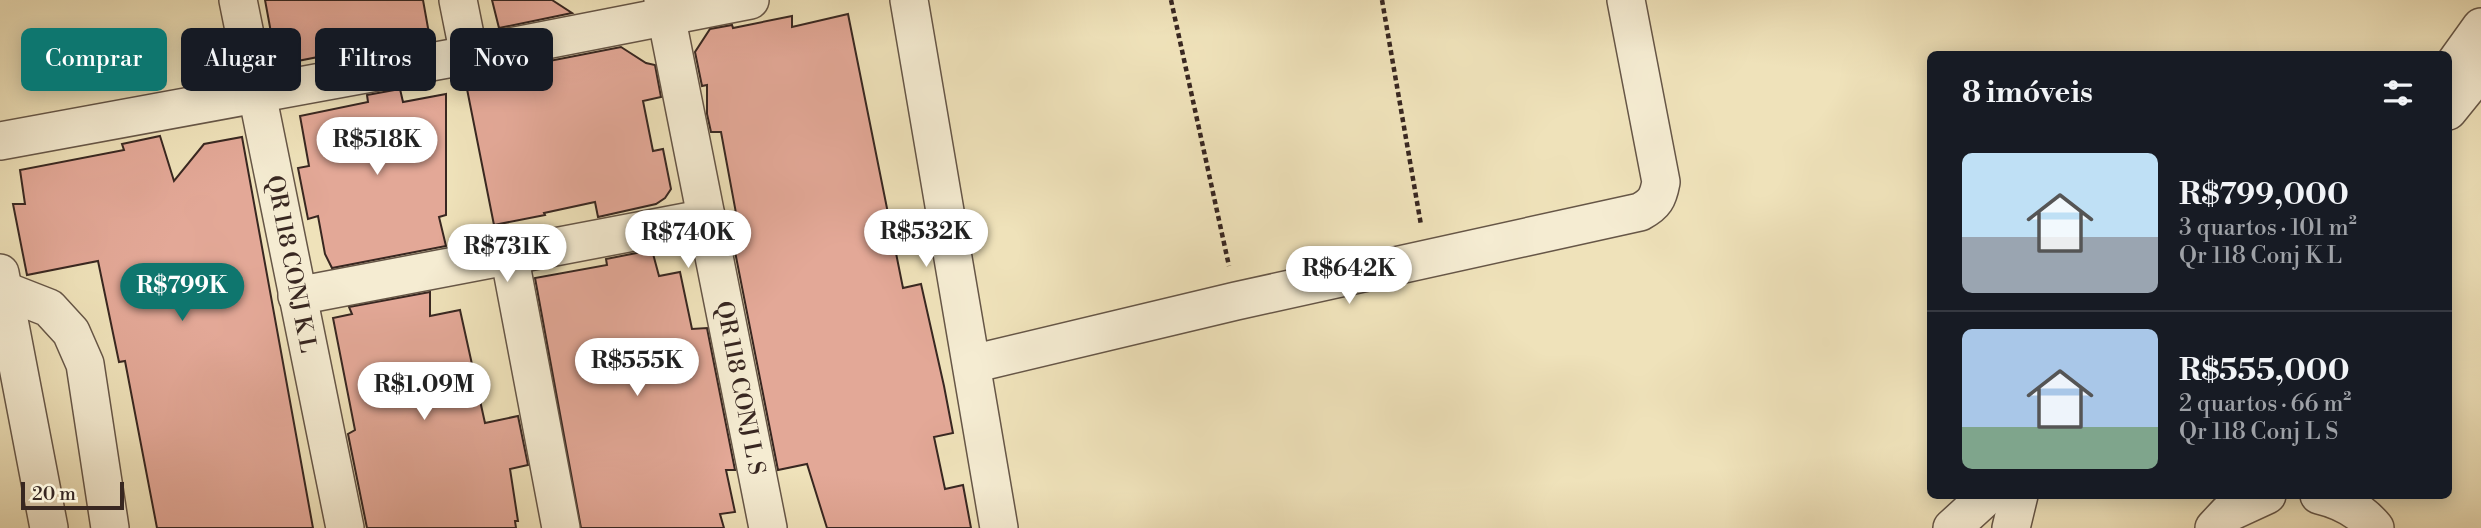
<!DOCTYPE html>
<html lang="pt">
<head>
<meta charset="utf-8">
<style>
	:root { --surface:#171b24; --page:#242831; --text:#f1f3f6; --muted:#9ea1a6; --line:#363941; --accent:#0f766e }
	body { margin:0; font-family:"Libre Bodoni",serif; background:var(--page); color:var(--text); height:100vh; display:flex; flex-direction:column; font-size:26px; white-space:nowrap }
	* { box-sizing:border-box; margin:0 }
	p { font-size:23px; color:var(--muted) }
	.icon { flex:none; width:38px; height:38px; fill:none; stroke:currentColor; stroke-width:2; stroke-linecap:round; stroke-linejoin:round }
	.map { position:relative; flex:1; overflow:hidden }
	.drawer { position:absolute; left:1927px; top:51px; width:525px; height:448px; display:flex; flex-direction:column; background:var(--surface); border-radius:10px; box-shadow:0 4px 18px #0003 }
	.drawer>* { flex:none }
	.top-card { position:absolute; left:21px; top:28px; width:665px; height:63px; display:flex; gap:14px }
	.scale { position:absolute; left:21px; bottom:18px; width:103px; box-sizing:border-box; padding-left:7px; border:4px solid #382721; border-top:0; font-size:19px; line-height:24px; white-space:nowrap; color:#382721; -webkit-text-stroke:5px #f5ecd2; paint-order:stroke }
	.price { position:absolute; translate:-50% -60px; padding:0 16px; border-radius:24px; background:#fff; color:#222; font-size:23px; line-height:46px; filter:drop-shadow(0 2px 4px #0008) }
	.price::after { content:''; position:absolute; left:50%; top:42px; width:21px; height:16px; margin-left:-10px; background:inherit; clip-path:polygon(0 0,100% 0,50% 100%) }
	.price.selected { background:var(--accent); color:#fff }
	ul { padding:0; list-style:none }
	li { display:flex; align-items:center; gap:21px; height:175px; padding:0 35px }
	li+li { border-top:2px solid var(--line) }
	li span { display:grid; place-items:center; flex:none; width:196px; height:140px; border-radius:10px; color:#555 }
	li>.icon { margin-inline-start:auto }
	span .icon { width:84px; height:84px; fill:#fffc; stroke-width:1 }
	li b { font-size:30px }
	h2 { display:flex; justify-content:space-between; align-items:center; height:84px; padding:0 35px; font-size:30px }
	.chip { padding:0 24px; border-radius:10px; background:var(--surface); box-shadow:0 4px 18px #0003; font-size:24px; line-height:63px }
	.chip.selected { background:var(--accent); color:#fff }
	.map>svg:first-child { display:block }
	.building { fill:#e3a897; stroke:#382721; stroke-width:2 }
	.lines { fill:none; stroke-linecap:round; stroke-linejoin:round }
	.minor-casing { stroke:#665647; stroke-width:40 }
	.path { stroke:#382721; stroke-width:4.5; stroke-dasharray:5 3.5; stroke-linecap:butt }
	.minor { stroke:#f5ecd2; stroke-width:37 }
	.labels { text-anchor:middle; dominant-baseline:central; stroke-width:5; stroke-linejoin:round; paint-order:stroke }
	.street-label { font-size:23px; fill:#382721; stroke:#f5ecd2 }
</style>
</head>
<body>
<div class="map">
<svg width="2481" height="528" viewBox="0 0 2481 528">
	<rect width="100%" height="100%" fill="#efe2ba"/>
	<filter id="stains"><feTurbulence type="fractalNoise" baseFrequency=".00286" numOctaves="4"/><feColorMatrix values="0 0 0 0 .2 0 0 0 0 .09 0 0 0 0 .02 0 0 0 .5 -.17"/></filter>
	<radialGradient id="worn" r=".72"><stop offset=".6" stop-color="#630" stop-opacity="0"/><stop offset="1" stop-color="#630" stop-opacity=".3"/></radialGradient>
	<!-- building -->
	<g class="building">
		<polygon points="265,0 423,0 430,39 359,54 359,49 277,65"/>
		<polygon points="492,0 552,0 572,13 499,28"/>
		<polygon points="848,14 903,288 921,284 944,386 953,433 934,437 945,489 963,485 971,528 827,528 807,464 778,470 728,216 736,213 721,132 711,132 707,114 707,85 702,86 695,52 710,29 732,25 733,28 792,16 792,27"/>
		<polygon points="621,47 646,63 655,65 661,97 643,101 653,151 663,149 671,189 665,198 656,204 598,217 595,202 544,213 545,215 494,225 467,89 481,86 480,80 510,75 508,69"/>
		<polygon points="400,89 403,102 446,94 446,215 439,217 446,246 332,268 325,254 318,216 308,219 298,168 309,166 300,116 368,102 367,95"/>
		<polygon points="160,136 174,181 204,144 242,137 313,528 157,528 125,361 119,362 98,261 27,275 13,204 25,204 20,170 124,150 122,144"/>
		<polygon points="652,250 659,276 680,272 692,329 707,328 735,470 726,470 735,512 720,514 724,528 581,528 535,278 607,265 606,259"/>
		<polygon points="430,292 430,316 460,310 485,423 518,416 528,465 510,469 518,521 515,521 516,528 367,528 348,434 355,430 333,318 352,314 349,307"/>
	</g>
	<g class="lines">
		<defs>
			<g id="minor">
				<polyline points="238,0 345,528"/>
				<polyline points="458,0 469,55"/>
				<polyline points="663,0 768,528"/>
				<polyline points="909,0 999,528"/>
				<polyline points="2448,73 2481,27"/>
				<polyline points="2448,111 2481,70"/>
				<polyline points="0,141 469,55 750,0"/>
				<polyline points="509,254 561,528"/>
				<polyline points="0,273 49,528"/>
				<polyline points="3,290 49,308 71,332 85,364 110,528"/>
				<polyline points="297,296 707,218"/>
				<path d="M972,364l264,-63 404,-89c15,-8 18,-14 21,-30l-35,-182"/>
				<path d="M2319,495c21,5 42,16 56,33"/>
				<polyline points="1952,528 1988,495"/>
				<polyline points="2011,528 2019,495"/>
				<polyline points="2214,528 2228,513 2267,495"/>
			</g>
		</defs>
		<!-- minor casing -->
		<use href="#minor" class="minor-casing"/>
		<!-- path -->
		<g class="path">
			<polyline points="1171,0 1229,266"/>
			<polyline points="1382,0 1421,225"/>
		</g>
		<!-- minor -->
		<use href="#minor" class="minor"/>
	</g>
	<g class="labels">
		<!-- street labels -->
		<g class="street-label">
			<text transform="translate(291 264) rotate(79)">QR 118 CONJ K L</text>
			<text transform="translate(740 388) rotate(79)">QR 118 CONJ L S</text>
		</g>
	</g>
	<rect width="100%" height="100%" filter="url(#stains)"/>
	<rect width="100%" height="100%" fill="url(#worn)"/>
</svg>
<div class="scale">20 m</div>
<b class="price" style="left:377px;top:177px">R$518K</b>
<b class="price" style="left:926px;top:269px">R$532K</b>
<b class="price" style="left:688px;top:270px">R$740K</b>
<b class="price" style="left:507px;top:284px">R$731K</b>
<b class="price" style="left:1349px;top:306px">R$642K</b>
<b class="price selected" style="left:182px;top:323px">R$799K</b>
<b class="price" style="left:637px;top:398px">R$555K</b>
<b class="price" style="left:424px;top:422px">R$1.09M</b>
<div class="top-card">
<a class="chip selected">Comprar</a>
<a class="chip">Alugar</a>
<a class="chip">Filtros</a>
<a class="chip">Novo</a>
</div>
<section class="drawer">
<h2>8 imóveis<svg class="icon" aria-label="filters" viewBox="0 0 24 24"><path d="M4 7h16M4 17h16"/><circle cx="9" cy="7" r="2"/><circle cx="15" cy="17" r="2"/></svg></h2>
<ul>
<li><span style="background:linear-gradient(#bfe0f5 60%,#9aa5b1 0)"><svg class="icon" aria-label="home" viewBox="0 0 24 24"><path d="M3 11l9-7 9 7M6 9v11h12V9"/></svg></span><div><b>R$799,000</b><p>3 quartos · 101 m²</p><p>Qr 118 Conj K L</p></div></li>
<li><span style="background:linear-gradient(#a9c7e8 70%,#7fa58c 0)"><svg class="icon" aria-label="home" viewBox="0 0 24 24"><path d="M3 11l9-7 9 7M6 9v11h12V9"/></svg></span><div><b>R$555,000</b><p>2 quartos · 66 m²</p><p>Qr 118 Conj L S</p></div></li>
</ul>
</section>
</div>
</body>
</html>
